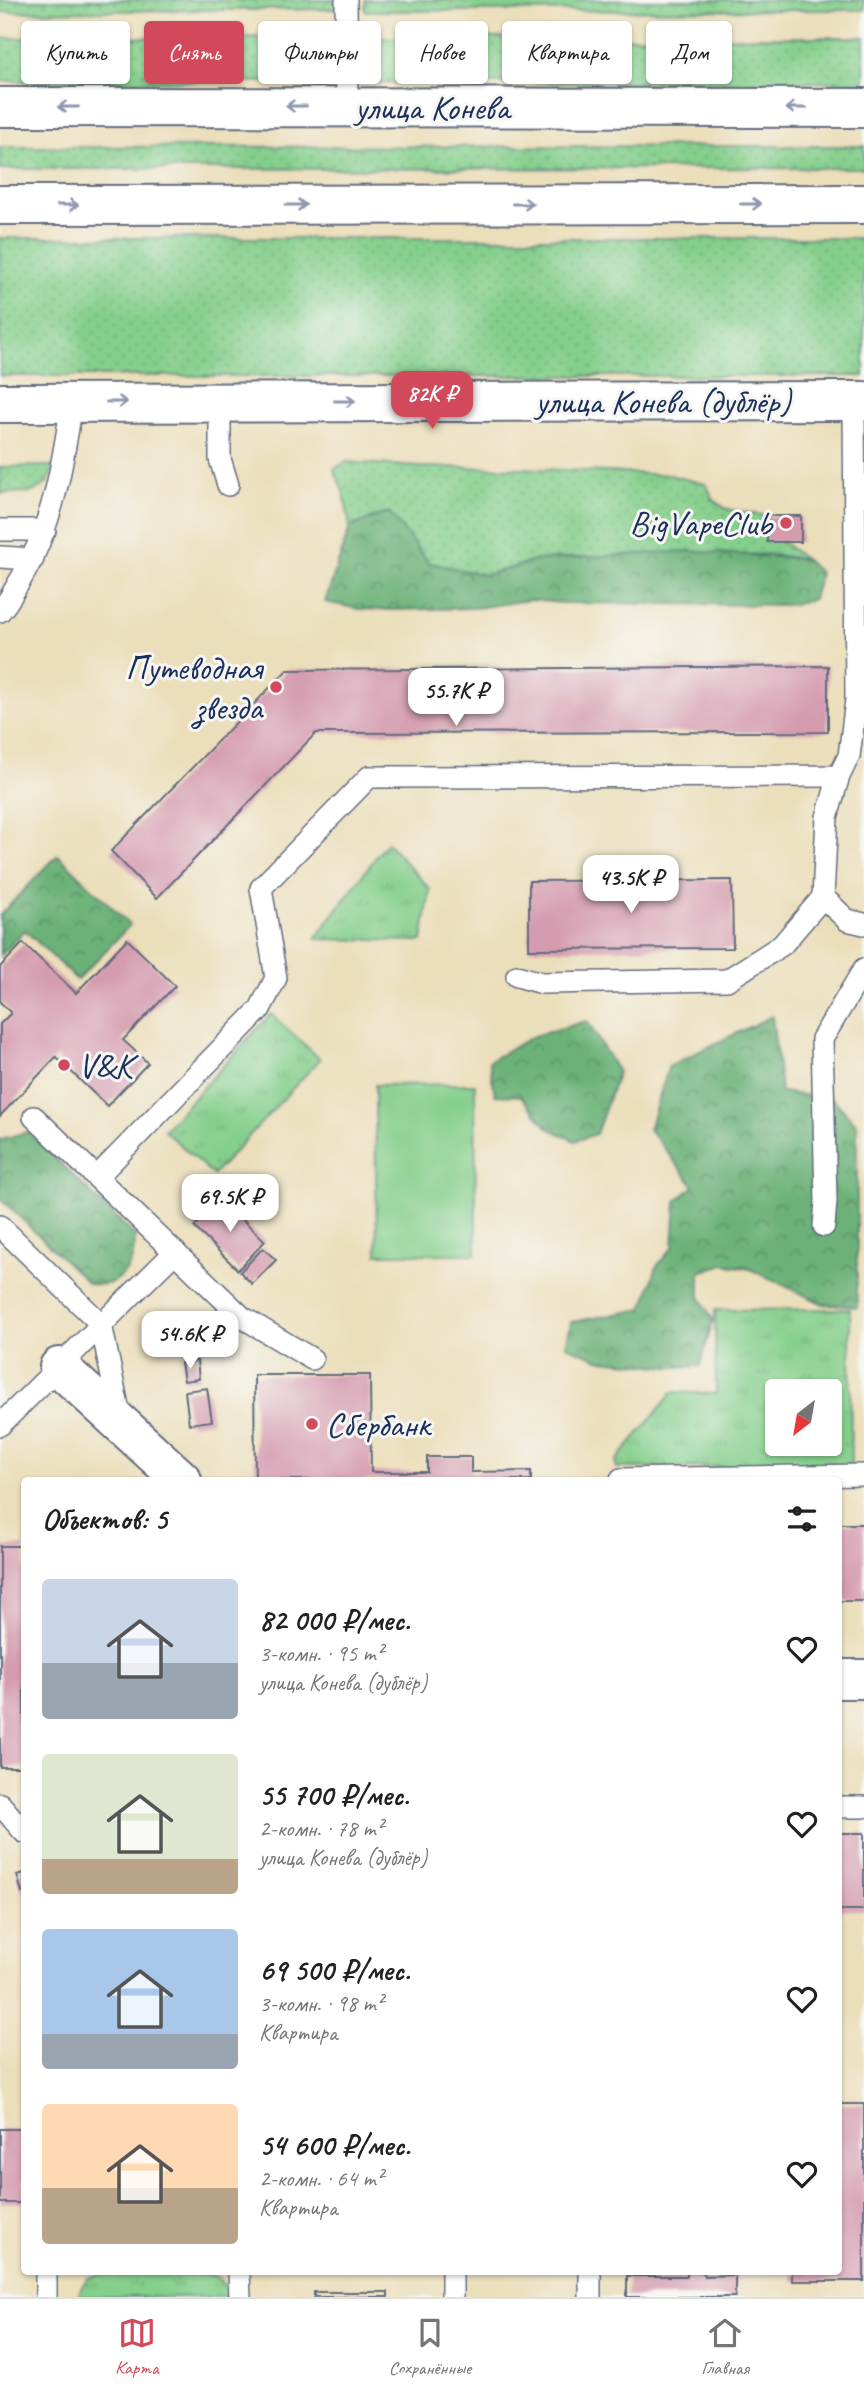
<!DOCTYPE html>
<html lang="ru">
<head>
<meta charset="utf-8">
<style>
	:root { --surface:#fff; --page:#f2f2f2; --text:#202124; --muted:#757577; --line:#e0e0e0; --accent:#d1495b }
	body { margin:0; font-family:Caveat,sans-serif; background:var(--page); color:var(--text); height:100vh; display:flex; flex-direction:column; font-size:26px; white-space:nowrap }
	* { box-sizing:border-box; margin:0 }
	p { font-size:23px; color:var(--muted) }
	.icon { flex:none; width:38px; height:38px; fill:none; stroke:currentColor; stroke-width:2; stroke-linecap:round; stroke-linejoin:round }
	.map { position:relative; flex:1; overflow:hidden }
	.panel { position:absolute; left:21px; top:1477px; width:821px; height:798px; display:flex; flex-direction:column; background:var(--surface); border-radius:7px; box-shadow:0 2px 5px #0004 }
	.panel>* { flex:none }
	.hud { position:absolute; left:21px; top:21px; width:822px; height:63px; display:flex; gap:14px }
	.needle { width:46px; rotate:211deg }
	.tools { position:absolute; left:765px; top:1379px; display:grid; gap:14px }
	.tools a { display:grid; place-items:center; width:77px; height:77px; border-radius:7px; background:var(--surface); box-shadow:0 2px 5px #0004; font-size:35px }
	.price { position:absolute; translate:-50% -60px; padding:0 16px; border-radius:14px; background:#fff; color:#222; font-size:23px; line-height:46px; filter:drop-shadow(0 2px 4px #0008) }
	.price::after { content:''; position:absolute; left:50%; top:42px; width:21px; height:16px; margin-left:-10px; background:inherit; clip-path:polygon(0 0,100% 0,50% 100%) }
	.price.active { background:var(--accent); color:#fff }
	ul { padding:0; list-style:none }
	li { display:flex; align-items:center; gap:21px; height:175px; padding:0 21px }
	li span { display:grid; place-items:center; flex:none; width:196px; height:140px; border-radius:7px; color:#555 }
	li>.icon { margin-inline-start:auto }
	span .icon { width:84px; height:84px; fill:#fffc; stroke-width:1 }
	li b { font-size:30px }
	h2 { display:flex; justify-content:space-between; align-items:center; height:84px; padding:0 21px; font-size:30px }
	.chip { padding:0 24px; border-radius:7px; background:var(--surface); box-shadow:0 2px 5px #0004; font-size:24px; line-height:63px }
	.chip.active { background:var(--accent); color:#fff }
	.dock { display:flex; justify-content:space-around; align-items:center; height:98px; border-top:2px solid var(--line); background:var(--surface); font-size:19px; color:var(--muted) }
	.dock a { display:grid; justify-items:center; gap:4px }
	.dock .active { color:var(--accent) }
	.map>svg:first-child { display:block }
	.grass { fill:url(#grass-dots); stroke:#507f75; stroke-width:2 }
	.forest { fill:url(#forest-crowns); stroke:#44706b; stroke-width:2 }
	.park { fill:url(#park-tufts); stroke:#507f75; stroke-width:2; fill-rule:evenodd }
	.garden { fill:#85cf8c; stroke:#507f75; stroke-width:2 }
	.building { fill:#d59cb0 }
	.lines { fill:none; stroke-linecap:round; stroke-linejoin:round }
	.lane-casing { stroke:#646c7e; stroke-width:24 }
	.street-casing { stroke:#646c7e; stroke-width:42 }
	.secondary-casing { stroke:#646c7e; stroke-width:42 }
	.primary-casing { stroke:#646c7e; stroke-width:42 }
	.lane { stroke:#fff; stroke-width:21 }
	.street { stroke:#fff; stroke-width:38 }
	.secondary { stroke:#fff; stroke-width:38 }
	.primary { stroke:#fff; stroke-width:38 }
	.oneway { stroke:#8d97ae }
	.poi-dot { fill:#d1495b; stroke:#f6f6f2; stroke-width:2.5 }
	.labels { text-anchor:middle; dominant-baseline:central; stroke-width:6; stroke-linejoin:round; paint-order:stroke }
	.street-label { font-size:35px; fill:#1b2f5e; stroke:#f6f6f2 }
	.poi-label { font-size:35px; fill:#1b2f5e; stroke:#f6f6f2; text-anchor:end }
</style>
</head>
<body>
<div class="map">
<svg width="864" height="2297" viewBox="0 0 864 2297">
	<defs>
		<pattern id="grass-dots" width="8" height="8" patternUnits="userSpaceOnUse" patternTransform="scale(1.75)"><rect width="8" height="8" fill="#85cf8c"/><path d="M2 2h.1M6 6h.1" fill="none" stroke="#72b27b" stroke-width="1.8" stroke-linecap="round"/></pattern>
		<pattern id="forest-crowns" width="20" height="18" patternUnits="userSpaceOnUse" patternTransform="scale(1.75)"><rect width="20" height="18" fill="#6cb278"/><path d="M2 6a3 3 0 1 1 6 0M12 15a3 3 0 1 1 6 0" fill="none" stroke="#589166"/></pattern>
		<pattern id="park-tufts" width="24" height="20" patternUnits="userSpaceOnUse" patternTransform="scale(1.75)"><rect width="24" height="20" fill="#85cf8c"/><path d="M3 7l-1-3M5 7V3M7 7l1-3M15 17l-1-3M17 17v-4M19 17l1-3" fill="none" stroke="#72b27b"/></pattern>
	</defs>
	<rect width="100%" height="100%" fill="#f6f6f2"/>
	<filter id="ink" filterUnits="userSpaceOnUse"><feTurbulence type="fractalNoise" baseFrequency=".0143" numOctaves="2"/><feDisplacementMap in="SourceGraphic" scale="14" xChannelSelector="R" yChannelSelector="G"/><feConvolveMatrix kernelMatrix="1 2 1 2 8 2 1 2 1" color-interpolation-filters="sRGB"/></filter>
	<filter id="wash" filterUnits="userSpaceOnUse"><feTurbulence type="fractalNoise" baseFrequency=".00686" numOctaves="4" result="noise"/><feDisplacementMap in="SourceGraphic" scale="28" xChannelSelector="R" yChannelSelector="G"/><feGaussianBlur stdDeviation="1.57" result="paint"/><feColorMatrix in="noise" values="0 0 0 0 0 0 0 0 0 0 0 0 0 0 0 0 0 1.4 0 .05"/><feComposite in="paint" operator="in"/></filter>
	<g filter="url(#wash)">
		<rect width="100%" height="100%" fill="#ebdeba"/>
		<!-- grass -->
		<g class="grass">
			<polygon points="0,0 337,0 338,9 0,12"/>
			<polygon points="365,0 864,0 864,10 365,11"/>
			<polygon points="337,37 336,82 0,81 0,38"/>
			<polygon points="864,37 864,82 360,83 362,38"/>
			<polygon points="864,146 864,168 0,169 0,147"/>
			<rect x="0" y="238" width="864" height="138"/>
			<polygon points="346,462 419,467 520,468 670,475 706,484 713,499 726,509 767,516 782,542 805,559 768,554 539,560 486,575 429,563 389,512 350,527 344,494 334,469"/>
			<polygon points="55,466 46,484 32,492 0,493 0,467"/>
		</g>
		<!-- forest -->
		<g class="forest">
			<polygon points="389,512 429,563 486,575 539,560 690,551 805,559 820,573 813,599 794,605 563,603 529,600 476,608 386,610 359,609 325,602 350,527"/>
			<polygon points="58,855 130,925 77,980 25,930 0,956 0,915"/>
			<polygon points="772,1016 781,1092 833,1099 857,1125 857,1307 823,1304 750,1269 724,1264 700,1272 700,1297 713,1320 700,1366 670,1367 601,1360 566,1346 571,1322 643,1309 657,1266 673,1247 676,1201 694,1186 649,1129 669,1066"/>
			<polygon points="587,1021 618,1072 596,1134 575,1141 548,1128 521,1096 495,1095 489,1061 534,1036"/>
			<path d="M28,1132l107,104c0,20 -6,41 -28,48 -5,1 -13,0 -18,0l-89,-86v-59z"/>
		</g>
		<!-- park -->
		<g class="park">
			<polygon points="387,842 430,889 422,941 315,939"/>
			<polygon points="271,1014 320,1059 213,1175 164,1130"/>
			<path d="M850,1309l1,157 -235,2v-7l57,-69 43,2 -1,-84zM777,1391h53v53h-53z"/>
			<path d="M202,2273c15,2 25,7 25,24h-148l2,-9 7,-10 13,-4z"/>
		</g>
		<!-- garden -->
		<polygon class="garden" points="475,1084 476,1254 377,1254 375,1085"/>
		<g id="blocks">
			<!-- building -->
			<g class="building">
				<rect x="767" y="516" width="34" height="26"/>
				<polygon points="828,666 828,732 316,733 157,898 111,851 287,670"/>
				<polygon points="732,880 733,948 529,949 529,881"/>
				<polygon points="127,939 175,986 123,1040 148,1063 107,1106 56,1057 0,1116 0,1024 11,1013 0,1002 0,967 23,943 76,993"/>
				<polygon points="221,1199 265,1241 238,1270 194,1227"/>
				<polygon points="263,1248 276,1260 252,1284 240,1272"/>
				<polygon points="197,1361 199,1379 184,1381 181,1363"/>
				<polygon points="254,1375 370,1375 371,1472 427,1472 427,1457 471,1457 471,1472 531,1471 531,1480 255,1480"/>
				<polygon points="207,1388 212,1421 189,1424 185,1391"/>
				<rect x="838" y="1524" width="26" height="77"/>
				<rect x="0" y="1546" width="24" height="221"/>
				<rect x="838" y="1833" width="26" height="77"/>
				<polygon points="24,1873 24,1892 22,1893 17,1875"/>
				<polygon points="838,2104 864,2104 864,2281 792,2281 792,2272 838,2272"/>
				<rect x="0" y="2129" width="24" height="74"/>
				<polygon points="687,2272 703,2272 704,2276 735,2275 735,2297 627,2297 627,2276 687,2276"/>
				<rect x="314" y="2292" width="74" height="5"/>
			</g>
		</g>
	</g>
	<g filter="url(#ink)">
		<use href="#blocks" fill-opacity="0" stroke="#646c7e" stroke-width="2"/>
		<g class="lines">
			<defs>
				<g id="lane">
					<polyline points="346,0 347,106"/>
					<polyline points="220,401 220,459 228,485"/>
					<polyline points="0,530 45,530"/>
					<polyline points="0,557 33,559"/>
					<path d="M0,611c9,-9 14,-21 21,-32 32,-54 42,-116 51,-177"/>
					<polyline points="839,776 827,817 823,897 847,920 864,924"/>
					<polyline points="517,976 542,983 727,980 782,945 823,897"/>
					<polyline points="34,1117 242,1317 312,1359"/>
					<polyline points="97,1177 260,1009 276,978 261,888 369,777 839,776 849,756 856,700 854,401"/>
					<polyline points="0,1226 101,1324 121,1421"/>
					<polyline points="824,1226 826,1201 822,1039 864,969"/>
					<polyline points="0,1425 175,1252"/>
					<polyline points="621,1479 864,1475"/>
					<polyline points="0,1804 24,1832"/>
					<polyline points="838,1807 864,1807"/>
					<polyline points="46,2272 46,2297"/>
					<polyline points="239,2272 240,2297"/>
					<polyline points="452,2272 452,2297"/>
					<polyline points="590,2272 590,2297"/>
				</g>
				<g id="street">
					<polyline points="59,1367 182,1480"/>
					<polyline points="838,1679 864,1679"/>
				</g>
				<polyline id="secondary" points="0,403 864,401"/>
				<g id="primary">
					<polyline points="0,107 864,108"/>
					<polyline points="0,205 864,204"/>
				</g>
			</defs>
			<!-- lane casing -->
			<use href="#lane" class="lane-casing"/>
			<!-- street casing -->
			<use href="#street" class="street-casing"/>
			<!-- secondary casing -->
			<use href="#secondary" class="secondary-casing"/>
			<!-- primary casing -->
			<use href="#primary" class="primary-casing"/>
			<!-- lane -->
			<use href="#lane" class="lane"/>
			<!-- street -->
			<use href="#street" class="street"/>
			<!-- secondary -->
			<use href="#secondary" class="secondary"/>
			<!-- primary -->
			<use href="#primary" class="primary"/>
		</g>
		<!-- one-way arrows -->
		<defs><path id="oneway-shaft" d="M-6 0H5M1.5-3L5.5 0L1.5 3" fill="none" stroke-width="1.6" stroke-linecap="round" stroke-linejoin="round" transform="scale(1.75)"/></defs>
		<g class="oneway">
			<use href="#oneway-shaft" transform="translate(296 106) rotate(180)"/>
			<use href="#oneway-shaft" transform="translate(68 107) rotate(180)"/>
			<use href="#oneway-shaft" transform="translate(796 108) rotate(180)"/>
			<use href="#oneway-shaft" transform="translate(523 204)"/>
			<use href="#oneway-shaft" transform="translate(751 204)"/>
			<use href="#oneway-shaft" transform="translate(68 205)"/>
			<use href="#oneway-shaft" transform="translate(296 205)"/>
			<use href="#oneway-shaft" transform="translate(345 401)"/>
			<use href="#oneway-shaft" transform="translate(117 402)"/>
		</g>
	</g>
	<!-- markers -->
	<g class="poi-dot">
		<circle cx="786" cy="523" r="7"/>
		<circle cx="276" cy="687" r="7"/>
		<circle cx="64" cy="1065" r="7"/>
		<circle cx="312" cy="1424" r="7"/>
	</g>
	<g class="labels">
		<!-- street labels -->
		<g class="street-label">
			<text x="432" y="107">улица Конева</text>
			<text x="663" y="401">улица Конева (дублёр)</text>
		</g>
		<!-- poi labels -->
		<g class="poi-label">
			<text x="772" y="523">BigVapeClub</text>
			<text x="262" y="667">Путеводная<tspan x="262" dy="40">звезда</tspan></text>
			<text x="78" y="1065" text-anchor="start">V&amp;K</text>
			<text x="326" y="1424" text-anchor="start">Сбербанк</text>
		</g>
	</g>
</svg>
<div class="tools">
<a><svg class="needle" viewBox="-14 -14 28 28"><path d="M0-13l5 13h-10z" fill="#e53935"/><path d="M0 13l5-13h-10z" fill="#757577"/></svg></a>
</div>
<b class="price active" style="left:432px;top:431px">82K ₽</b>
<b class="price" style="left:456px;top:728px">55.7K ₽</b>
<b class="price" style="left:631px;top:915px">43.5K ₽</b>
<b class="price" style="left:230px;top:1234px">69.5K ₽</b>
<b class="price" style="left:190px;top:1371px">54.6K ₽</b>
<div class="hud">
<a class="chip">Купить</a>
<a class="chip active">Снять</a>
<a class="chip">Фильтры</a>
<a class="chip">Новое</a>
<a class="chip">Квартира</a>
<a class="chip">Дом</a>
</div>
<section class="panel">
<h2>Объектов: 5<svg class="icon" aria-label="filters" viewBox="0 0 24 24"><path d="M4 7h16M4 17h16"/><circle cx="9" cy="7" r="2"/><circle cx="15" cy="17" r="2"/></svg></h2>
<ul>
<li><span style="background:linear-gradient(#c9d6e8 60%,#9aa5b1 0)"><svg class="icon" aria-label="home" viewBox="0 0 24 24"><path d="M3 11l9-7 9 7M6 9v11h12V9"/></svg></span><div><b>82 000 ₽/мес.</b><p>3-комн. · 95 m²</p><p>улица Конева (дублёр)</p></div><svg class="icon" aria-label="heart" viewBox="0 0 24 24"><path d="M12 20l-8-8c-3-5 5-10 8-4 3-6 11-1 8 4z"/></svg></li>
<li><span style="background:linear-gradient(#dfe7d0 75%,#b9a48a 0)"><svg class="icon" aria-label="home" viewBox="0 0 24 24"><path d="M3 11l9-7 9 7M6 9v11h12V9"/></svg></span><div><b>55 700 ₽/мес.</b><p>2-комн. · 78 m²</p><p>улица Конева (дублёр)</p></div><svg class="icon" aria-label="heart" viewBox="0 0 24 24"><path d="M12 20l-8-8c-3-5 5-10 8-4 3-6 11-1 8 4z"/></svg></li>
<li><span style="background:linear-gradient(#a9c7e8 75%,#9aa5b1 0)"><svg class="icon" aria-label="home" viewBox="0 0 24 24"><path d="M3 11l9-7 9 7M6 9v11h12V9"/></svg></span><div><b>69 500 ₽/мес.</b><p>3-комн. · 98 m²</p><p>Квартира</p></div><svg class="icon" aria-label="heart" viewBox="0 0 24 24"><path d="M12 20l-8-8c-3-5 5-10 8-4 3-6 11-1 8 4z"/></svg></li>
<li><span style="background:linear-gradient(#ffd9b3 60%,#b9a48a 0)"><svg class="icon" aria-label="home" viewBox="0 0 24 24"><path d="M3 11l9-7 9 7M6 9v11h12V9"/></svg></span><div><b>54 600 ₽/мес.</b><p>2-комн. · 64 m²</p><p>Квартира</p></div><svg class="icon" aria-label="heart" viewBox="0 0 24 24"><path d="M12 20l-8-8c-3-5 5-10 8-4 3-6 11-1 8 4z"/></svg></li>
</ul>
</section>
</div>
<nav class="dock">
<a class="active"><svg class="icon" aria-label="map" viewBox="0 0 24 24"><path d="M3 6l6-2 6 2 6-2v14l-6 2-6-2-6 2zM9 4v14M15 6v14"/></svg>Карта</a>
<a><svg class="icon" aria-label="saved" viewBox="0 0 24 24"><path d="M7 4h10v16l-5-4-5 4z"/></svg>Сохранённые</a>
<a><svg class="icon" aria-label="home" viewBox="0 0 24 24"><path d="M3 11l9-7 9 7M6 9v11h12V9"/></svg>Главная</a>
</nav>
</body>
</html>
